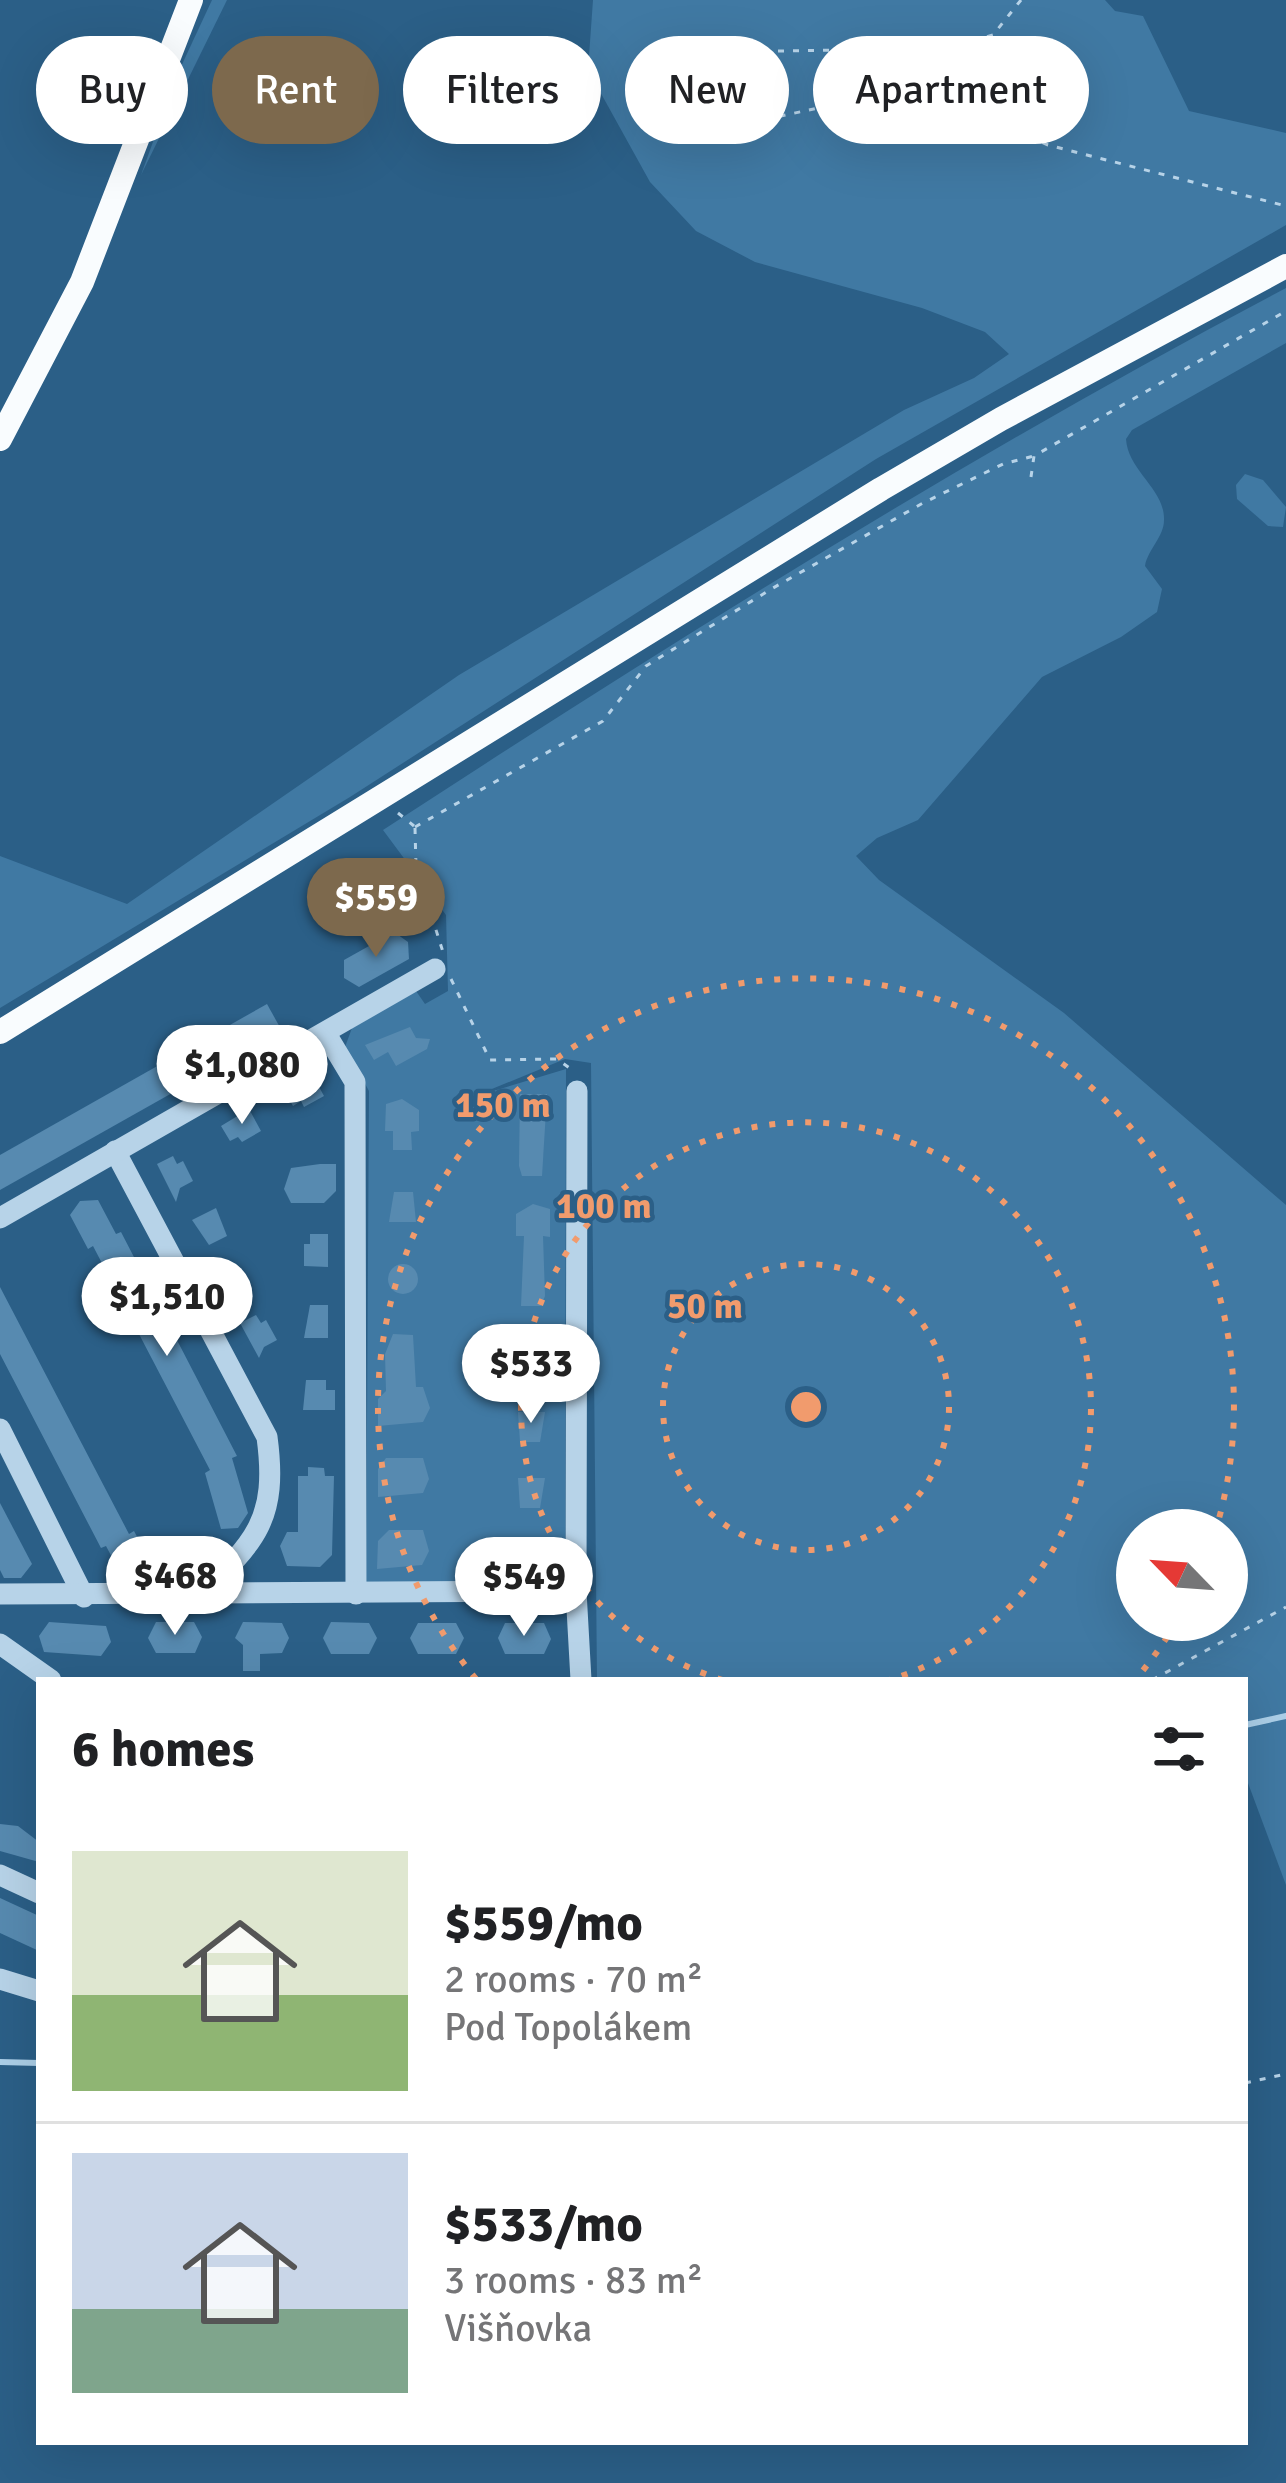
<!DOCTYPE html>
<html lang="en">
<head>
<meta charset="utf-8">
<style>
	:root { --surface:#fff; --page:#f2f2f2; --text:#202124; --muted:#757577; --line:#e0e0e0; --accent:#7d694d }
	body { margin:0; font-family:Signika,sans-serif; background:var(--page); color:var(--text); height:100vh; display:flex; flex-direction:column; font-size:45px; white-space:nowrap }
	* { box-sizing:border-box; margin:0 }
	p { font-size:39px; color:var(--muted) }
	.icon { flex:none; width:66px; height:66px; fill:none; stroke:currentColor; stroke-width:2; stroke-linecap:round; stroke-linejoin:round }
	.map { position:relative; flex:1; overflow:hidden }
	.side { position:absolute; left:36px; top:1677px; width:1212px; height:768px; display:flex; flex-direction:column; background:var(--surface); border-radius:0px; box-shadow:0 12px 48px #0002 }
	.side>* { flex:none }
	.guide { position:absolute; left:36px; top:36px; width:1215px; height:108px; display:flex; gap:24px }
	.needle { width:78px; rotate:295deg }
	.buttons { position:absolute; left:1116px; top:1509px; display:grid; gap:24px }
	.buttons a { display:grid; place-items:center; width:132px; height:132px; border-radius:50%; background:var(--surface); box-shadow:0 12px 48px #0002; font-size:60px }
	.price { position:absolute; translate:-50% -102px; padding:0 27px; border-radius:42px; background:#fff; color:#222; font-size:39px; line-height:78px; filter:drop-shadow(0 3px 6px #0008) }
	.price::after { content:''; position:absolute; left:50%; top:72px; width:36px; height:27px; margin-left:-18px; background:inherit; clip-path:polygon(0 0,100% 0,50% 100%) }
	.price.selected { background:var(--accent); color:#fff }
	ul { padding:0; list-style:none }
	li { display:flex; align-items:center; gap:36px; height:300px; padding:0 36px }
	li+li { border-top:3px solid var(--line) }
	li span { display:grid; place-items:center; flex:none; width:336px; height:240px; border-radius:0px; color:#555 }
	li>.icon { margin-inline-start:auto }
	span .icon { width:144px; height:144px; fill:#fffc; stroke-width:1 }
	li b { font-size:51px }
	h2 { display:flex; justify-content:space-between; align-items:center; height:144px; padding:0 36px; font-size:51px }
	.chip { padding:0 42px; border-radius:54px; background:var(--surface); box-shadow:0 12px 48px #0002; font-size:42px; line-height:108px }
	.chip.selected { background:var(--accent); color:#fff }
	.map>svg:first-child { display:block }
	.green { fill:#4079a3; fill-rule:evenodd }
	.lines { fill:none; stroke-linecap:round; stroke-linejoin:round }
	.stream { stroke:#accfe8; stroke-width:6 }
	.building { fill:#578ab0 }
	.path { stroke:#b7d3e8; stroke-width:3; stroke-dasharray:6 9; stroke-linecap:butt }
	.minor { stroke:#b7d3e8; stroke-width:21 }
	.major { stroke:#f9fcfe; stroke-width:24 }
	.ring { fill:none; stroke:#f19b6d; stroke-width:6; stroke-dasharray:6 12 }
	.centre { fill:#f19b6d; stroke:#2b5f87; stroke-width:6 }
	.ring-label { font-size:36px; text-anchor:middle; font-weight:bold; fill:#f19b6d; stroke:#2b5f87; stroke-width:9; stroke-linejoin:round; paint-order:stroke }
</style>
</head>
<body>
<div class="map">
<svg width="1286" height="2483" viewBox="0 0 1286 2483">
	<rect width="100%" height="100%" fill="#2b5f87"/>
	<!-- green -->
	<g class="green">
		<polygon points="212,0 227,0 141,175 178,73"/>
		<polygon points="593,0 1105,0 1115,11 1143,16 1189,111 1286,133 1286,225 876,459 350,797 0,1008 0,856 127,904 459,675 904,410 974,378 1009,354 985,332 922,308 755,262 696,231 650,182 588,70"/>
		<path d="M1286,288v55l-154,87 -6,9c2,32 39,50 38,81 0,17 -16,29 -19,46l17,23 -5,23 -36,25 -79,40 -124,143 -41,18 -21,18 23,24 185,133 222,192v680l-41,-110v-95h-648l-6,-617 -26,-4 -95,39 96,-29 -1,505 -4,8 -195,5 3,-496 -24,-44 7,-19 64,-37 9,13 23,-13 -2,-76 -63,-85c295,-192 591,-378 903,-542zM1137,1530h90v90h-90z"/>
		<polygon points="1245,474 1263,480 1286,507 1283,527 1268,526 1237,499 1236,485"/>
	</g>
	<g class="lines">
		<!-- stream -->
		<g class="stream">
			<polyline points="1245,1725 1286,1716"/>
			<polyline points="0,2062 39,2063"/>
		</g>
	</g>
	<!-- building -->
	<g class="building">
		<polygon points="394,932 408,942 409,959 359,987 344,978 344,960"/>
		<polygon points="267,1004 282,1031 0,1190 0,1155"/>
		<polygon points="410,1027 416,1038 430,1039 427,1049 396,1066 388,1052 374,1060 365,1045"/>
		<polygon points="312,1074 324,1096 304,1107 301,1101 293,1106 284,1090"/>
		<polygon points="520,1094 547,1094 542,1176 522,1176 519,1166"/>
		<polygon points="402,1099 419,1110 419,1131 411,1132 412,1150 393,1150 393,1131 385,1131 386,1104"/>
		<polygon points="249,1109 261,1131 242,1142 238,1137 230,1141 221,1126"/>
		<polygon points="173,1156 177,1164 183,1161 193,1181 180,1188 176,1202 157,1164"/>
		<polygon points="320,1164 336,1164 336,1191 324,1203 291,1203 284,1189 291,1168"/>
		<polygon points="394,1192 413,1192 416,1222 389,1222"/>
		<polygon points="98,1200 116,1234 121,1232 237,1456 232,1458 248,1513 238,1528 221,1529 205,1473 210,1470 93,1246 88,1249 70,1215 80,1201"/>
		<polygon points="533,1204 550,1209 550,1237 543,1236 545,1296 541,1306 521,1306 524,1236 516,1236 516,1214"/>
		<polygon points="216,1208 227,1236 209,1245 192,1220"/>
		<polygon points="310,1234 328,1234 328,1267 304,1266 304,1244 310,1244"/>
		<polygon points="228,1260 232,1269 238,1266 248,1286 227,1297 212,1269"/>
		<circle cx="403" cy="1279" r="15"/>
		<polygon points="0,1287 129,1534 134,1531 152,1565 142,1578 123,1578 106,1546 101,1548 0,1354"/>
		<polygon points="310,1305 328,1305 328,1338 304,1338"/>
		<polygon points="256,1315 261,1323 266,1320 277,1340 264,1347 259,1358 240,1323"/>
		<polygon points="393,1334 413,1335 416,1387 423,1387 430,1408 423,1422 378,1426 378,1399 386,1391 385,1354"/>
		<polygon points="518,1341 545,1341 541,1371 521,1371"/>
		<polygon points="306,1380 326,1380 326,1390 335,1390 335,1410 303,1410"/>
		<polygon points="518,1412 545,1412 540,1442 520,1442"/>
		<polygon points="386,1458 423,1458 429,1479 423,1493 378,1497 378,1469"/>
		<polygon points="308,1467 324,1468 325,1476 334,1476 332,1555 320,1567 287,1566 280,1546 287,1532 298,1532 298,1476 308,1476"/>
		<polygon points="518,1478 545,1478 540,1508 520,1508"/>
		<polygon points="0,1503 32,1564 21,1578 4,1578 0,1570"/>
		<polygon points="389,1530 423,1530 429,1551 422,1565 377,1569 378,1541"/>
		<polygon points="515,1541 542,1541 538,1571 518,1571"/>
		<polygon points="49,1622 106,1626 111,1642 101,1656 44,1652 39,1636"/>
		<polygon points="156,1622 194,1622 202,1637 195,1653 156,1653 148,1638"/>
		<polygon points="243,1622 282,1623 289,1638 282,1653 260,1654 260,1671 243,1671 243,1645 235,1638"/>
		<polygon points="331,1622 369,1623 377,1638 369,1654 331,1654 323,1638"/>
		<polygon points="418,1623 456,1623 464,1638 456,1654 418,1654 410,1638"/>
		<polygon points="505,1623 544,1623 551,1639 544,1654 505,1654 498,1638"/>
		<polygon points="0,1824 18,1826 39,1842 39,1862 0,1851"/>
		<polygon points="0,1898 39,1916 39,1951 0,1933"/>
	</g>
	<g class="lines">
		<!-- path -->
		<g class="path">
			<polyline points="1021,0 993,35 979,39 899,49 718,52 677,59 654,72 664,92 688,117 728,127 833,105 962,121 986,119 1048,145 1286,206"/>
			<polyline points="1031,477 1034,456 1286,311"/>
			<polyline points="398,813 414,826"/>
			<polyline points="415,827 603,721 646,666 773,588 923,503 1003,464 1034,456"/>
			<polyline points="415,828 416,867 443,952"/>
			<polyline points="451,979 490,1060 557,1059 571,1069"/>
			<polyline points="1152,1680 1286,1607"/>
			<polyline points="1245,2083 1286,2074"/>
		</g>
		<!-- minor -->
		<g class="minor">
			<polyline points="326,1034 355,1082 356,1594"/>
			<polyline points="577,1091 576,1591 581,1680"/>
			<path d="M115,1151l152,286c11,82 -11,104 -67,158"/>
			<polyline points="0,1218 435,969"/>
			<polyline points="0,1429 84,1597"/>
			<polyline points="0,1594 576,1591"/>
			<polyline points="0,1644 51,1680"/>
			<polyline points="0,1875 39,1893"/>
			<polyline points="0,1979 39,1991"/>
		</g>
		<!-- major -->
		<g class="major">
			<polyline points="0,439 82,282 191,0"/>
			<polyline points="0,1032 881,489 1001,419 1286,266"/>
		</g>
	</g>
	<!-- distance rings -->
	<g class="ring">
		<circle cx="806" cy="1407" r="143"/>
		<path d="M723 1680A285 285 0 1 1 889 1680"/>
		<path d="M1177 1621A428 428 0 0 1 1136 1679M476 1679A428 428 0 1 1 1216 1529"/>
	</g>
	<circle cx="806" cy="1407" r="18" class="centre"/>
	<g class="ring-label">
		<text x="503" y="1117">150 m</text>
		<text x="604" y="1218">100 m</text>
		<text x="705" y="1318">50 m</text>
	</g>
</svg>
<div class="buttons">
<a><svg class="needle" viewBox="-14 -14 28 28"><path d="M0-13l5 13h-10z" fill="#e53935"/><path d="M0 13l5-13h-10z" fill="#757577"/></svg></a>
</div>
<b class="price selected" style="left:376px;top:960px">$559</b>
<b class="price" style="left:242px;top:1127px">$1,080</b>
<b class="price" style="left:167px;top:1359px">$1,510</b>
<b class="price" style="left:531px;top:1426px">$533</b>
<b class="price" style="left:175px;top:1638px">$468</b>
<b class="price" style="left:524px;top:1639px">$549</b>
<div class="guide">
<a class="chip">Buy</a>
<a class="chip selected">Rent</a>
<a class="chip">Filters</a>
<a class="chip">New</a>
<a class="chip">Apartment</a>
</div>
<section class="side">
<h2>6 homes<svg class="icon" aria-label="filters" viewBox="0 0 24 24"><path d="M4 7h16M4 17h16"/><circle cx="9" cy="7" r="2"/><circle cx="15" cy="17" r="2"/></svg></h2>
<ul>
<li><span style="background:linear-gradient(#dfe7d0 60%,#8fb573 0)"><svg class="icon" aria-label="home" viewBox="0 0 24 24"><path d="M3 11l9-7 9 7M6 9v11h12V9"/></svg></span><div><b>$559/mo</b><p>2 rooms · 70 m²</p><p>Pod Topolákem</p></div></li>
<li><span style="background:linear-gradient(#c9d6e8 65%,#7fa58c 0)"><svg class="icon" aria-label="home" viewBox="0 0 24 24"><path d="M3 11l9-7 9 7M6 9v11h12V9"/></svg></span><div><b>$533/mo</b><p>3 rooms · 83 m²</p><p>Višňovka</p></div></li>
</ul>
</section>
</div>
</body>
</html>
